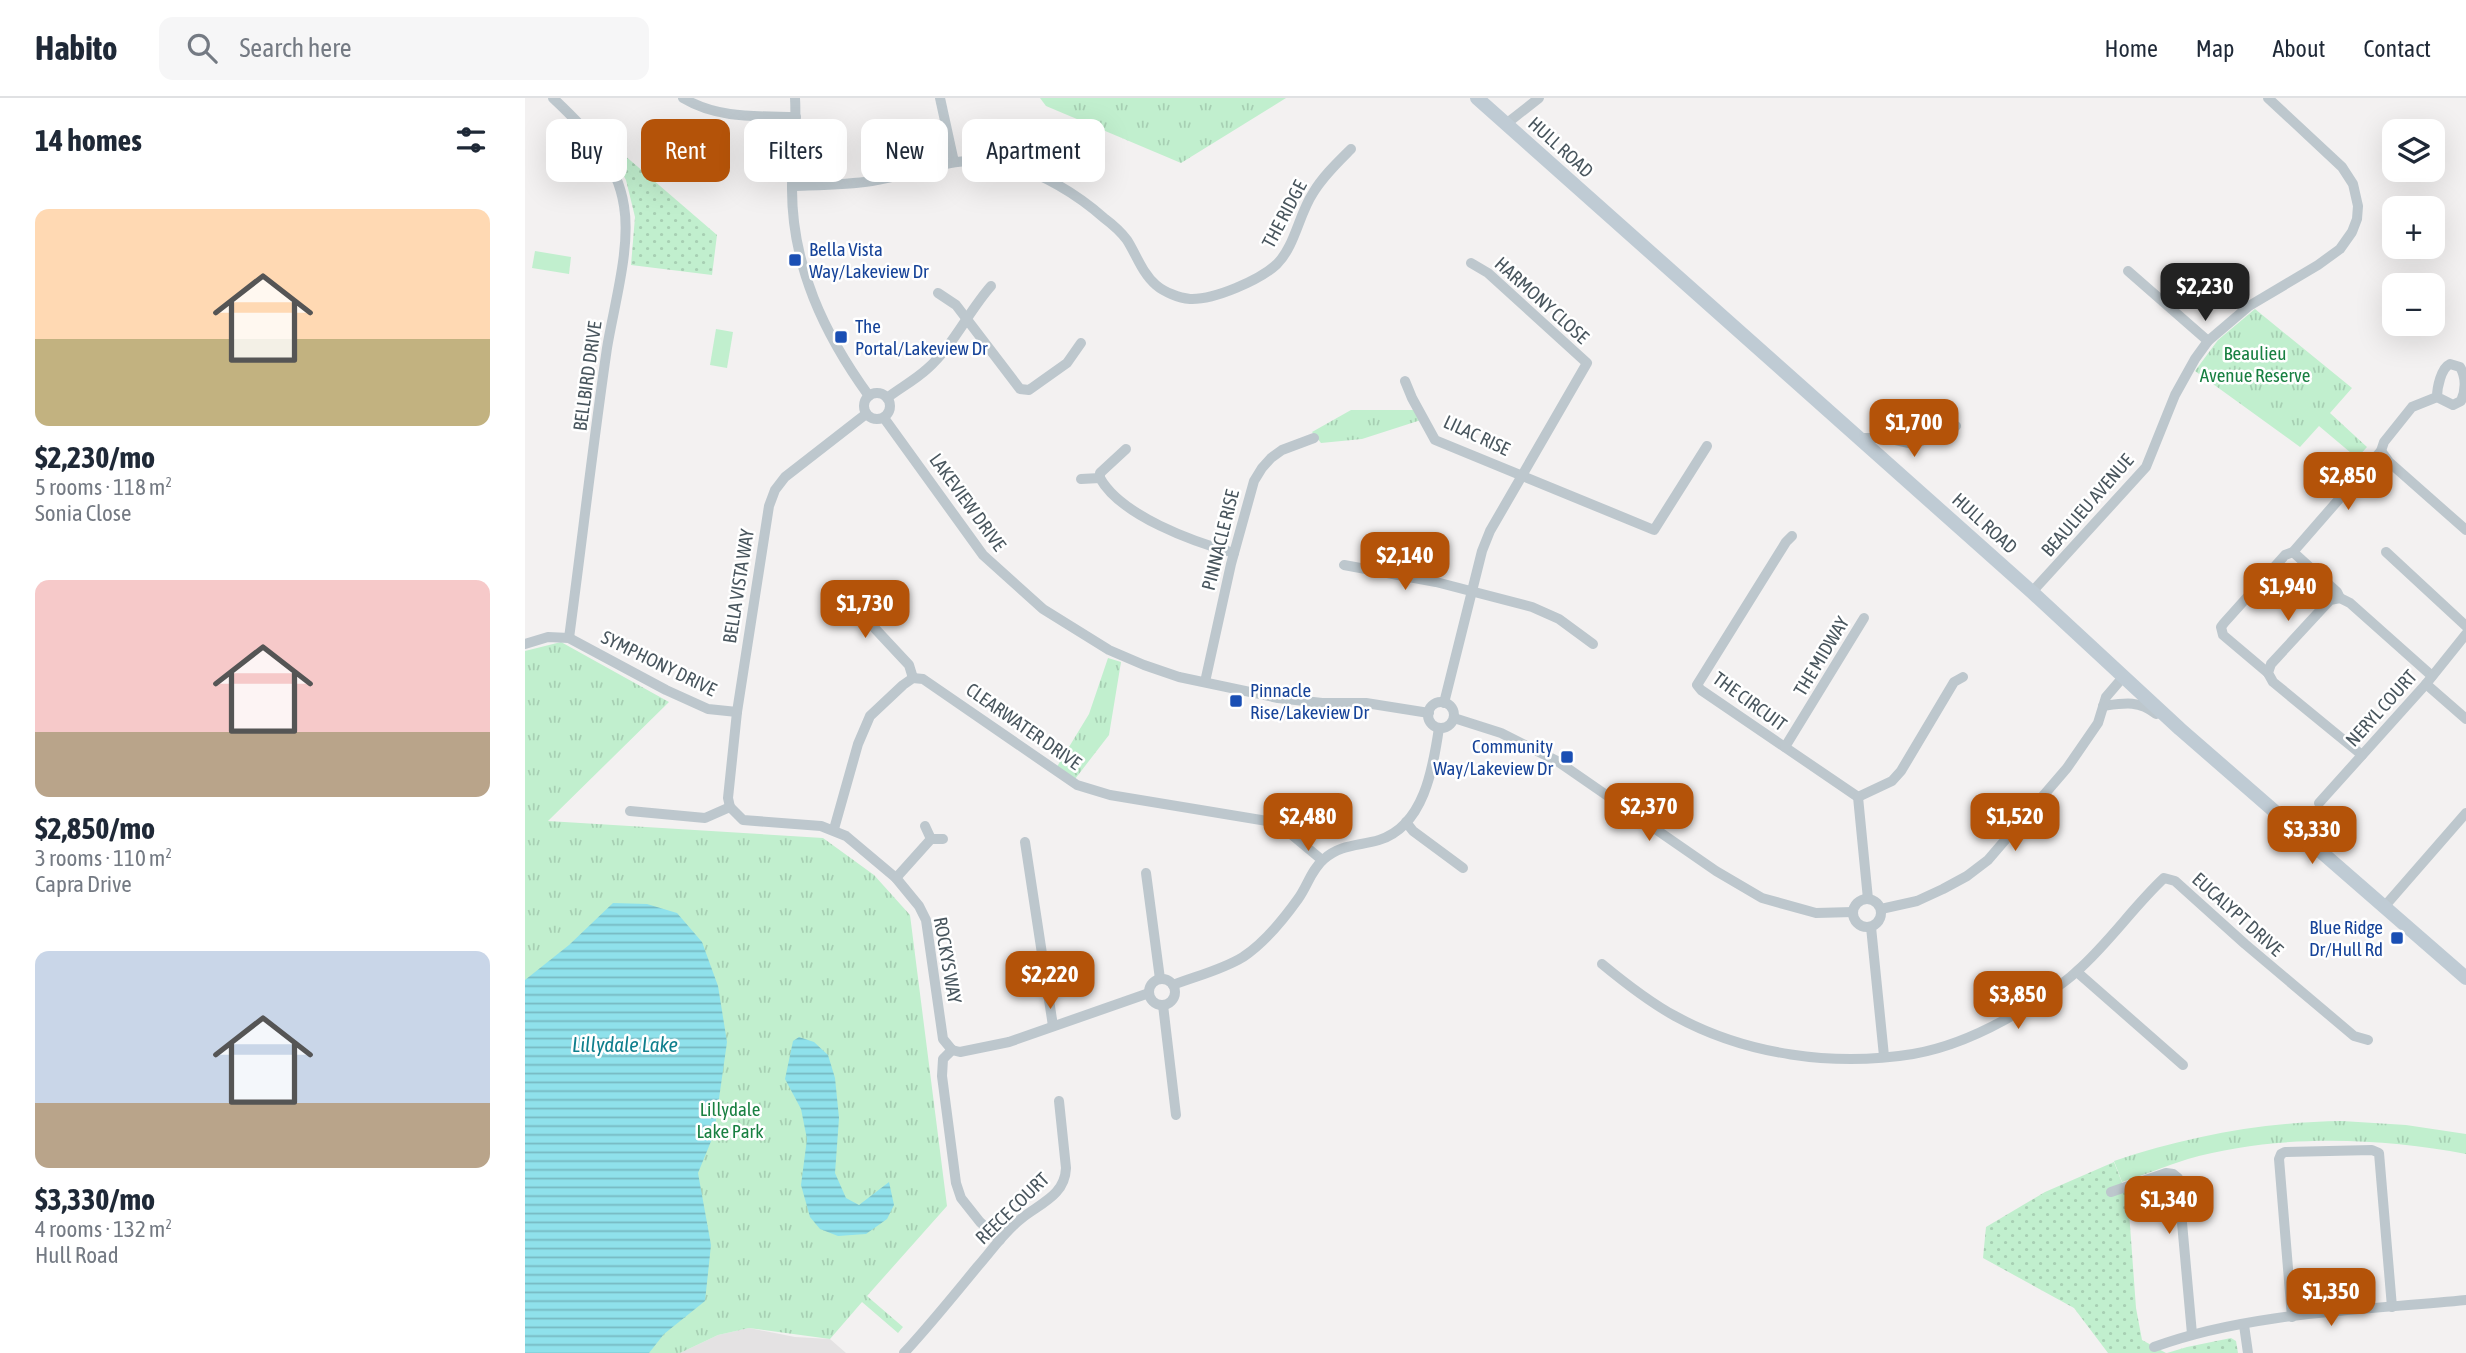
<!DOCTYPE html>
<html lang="en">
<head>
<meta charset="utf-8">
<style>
	:root { --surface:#fff; --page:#f6f6f7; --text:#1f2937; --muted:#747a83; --line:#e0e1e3; --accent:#b45309 }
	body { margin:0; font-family:"Asap Condensed",sans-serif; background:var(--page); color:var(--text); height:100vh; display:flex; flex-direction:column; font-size:26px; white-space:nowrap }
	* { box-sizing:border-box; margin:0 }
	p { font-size:23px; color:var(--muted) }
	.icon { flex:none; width:38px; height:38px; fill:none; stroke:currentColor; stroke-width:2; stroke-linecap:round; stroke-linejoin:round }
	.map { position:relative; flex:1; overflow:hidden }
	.sheet { display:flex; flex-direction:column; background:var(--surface); width:525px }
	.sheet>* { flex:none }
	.top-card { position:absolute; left:21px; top:21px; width:665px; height:63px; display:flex; gap:14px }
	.tools { position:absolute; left:1857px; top:21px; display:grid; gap:14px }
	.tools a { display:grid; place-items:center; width:63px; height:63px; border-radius:14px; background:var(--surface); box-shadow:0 7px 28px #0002; font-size:35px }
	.price { position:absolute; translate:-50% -60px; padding:0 16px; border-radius:14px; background:var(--accent); color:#fff; font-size:23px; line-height:46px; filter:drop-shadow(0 2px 4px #0008) }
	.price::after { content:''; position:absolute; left:50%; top:42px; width:21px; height:16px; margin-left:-10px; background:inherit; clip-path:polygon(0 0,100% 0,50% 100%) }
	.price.on { background:#222; color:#fff }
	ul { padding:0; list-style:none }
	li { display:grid; align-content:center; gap:14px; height:371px; padding:0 35px }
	li span { display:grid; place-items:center; height:217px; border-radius:14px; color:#555 }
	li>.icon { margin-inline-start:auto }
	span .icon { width:126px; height:126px; fill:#fffc; stroke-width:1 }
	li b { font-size:30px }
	h2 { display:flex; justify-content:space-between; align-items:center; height:84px; padding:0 35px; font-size:30px }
	.pill { padding:0 24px; border-radius:14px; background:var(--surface); box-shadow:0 7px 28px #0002; font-size:24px; line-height:63px }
	.pill.on { background:var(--accent); color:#fff }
	header { display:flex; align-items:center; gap:42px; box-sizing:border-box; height:98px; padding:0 35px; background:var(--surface); border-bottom:2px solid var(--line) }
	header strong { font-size:33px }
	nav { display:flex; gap:38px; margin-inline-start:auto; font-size:24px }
	.search { width:490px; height:63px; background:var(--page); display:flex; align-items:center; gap:18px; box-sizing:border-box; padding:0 24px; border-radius:14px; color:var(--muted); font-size:26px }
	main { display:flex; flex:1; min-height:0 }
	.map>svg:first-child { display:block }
	.education { fill:#e4e2e3 }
	.grass { fill:url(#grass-dots) }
	.park { fill:url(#park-tufts) }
	.garden { fill:#c1efce }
	.water { fill:url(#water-rules) }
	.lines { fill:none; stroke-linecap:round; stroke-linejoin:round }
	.minor { stroke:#bdc7cd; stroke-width:10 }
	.secondary { stroke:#bfcbd4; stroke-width:14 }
	.transit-dot { fill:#1a4fb4; stroke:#fff; stroke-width:2.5 }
	.labels { text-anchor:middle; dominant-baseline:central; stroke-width:5; stroke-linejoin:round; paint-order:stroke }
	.street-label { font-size:19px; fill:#49565e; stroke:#fff }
	.transit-label { font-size:19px; fill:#164399; stroke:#fff; text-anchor:start }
	.park-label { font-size:19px; fill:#198042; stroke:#fff }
	.water-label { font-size:21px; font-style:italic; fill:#0f7f8d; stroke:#fff }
</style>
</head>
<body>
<header>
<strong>Habito</strong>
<div class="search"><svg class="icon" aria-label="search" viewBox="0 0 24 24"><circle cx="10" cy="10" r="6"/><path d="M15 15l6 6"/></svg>Search here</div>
<nav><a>Home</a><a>Map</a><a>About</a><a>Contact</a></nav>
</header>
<main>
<section class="sheet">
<h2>14 homes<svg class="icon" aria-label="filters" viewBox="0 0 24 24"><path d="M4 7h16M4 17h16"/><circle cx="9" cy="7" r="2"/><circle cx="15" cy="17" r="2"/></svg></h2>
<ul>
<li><span style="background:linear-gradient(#ffd9b3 60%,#c2b280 0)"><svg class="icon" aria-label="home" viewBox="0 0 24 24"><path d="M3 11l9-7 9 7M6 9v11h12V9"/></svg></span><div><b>$2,230/mo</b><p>5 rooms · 118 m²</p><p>Sonia Close</p></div></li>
<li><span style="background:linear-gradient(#f6c9c9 70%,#b9a48a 0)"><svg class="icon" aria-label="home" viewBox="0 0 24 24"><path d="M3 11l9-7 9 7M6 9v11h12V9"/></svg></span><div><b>$2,850/mo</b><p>3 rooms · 110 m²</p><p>Capra Drive</p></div></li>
<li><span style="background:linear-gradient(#c9d6e8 70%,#b9a48a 0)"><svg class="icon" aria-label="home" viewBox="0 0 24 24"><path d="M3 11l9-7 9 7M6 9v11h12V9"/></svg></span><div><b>$3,330/mo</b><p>4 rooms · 132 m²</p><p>Hull Road</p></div></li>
</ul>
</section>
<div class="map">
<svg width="1941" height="1255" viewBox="0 0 1941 1255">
	<defs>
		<pattern id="grass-dots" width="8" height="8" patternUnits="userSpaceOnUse" patternTransform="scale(1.75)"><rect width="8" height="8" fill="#c1efce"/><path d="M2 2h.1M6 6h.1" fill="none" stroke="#a7cfb3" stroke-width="1.8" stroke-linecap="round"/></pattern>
		<pattern id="park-tufts" width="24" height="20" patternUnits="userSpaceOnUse" patternTransform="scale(1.75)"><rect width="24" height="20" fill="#c1efce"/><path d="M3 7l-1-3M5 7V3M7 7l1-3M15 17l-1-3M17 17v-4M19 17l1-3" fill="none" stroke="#a7cfb3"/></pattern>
		<pattern id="water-rules" width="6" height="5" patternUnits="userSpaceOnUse" patternTransform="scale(1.75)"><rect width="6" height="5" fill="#8fe1eb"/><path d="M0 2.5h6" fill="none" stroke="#77b9c2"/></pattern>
	</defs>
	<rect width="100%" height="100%" fill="#f3f1f1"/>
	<!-- education -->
	<polygon class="education" points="224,1230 270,1239 305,1241 321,1255 155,1255 193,1237"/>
	<!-- grass -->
	<g class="grass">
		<polygon points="77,38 192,137 187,177 106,167 110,119 101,82"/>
		<polygon points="1589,1064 1603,1100 1611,1210 1617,1242 1641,1255 1583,1255 1549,1210 1458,1160 1461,1129 1520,1094"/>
		<polygon points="1706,1240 1711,1243 1713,1255 1642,1255 1662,1249"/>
	</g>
	<!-- park -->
	<g class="park">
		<polygon points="515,0 761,0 656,65 521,8"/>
		<polygon points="1730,211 1827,290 1805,315 1842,349 1832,360 1794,328 1775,349 1670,273 1693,242"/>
		<polygon points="826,312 890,312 896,322 837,341 796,345 787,334"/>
		<polygon points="36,544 144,604 23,723 298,740 349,777 385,817 422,1108 342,1198 378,1229 373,1235 337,1204 305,1241 224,1230 193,1237 155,1255 0,1255 0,553"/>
		<polygon points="583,560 596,564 584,637 550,681 530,672 564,616"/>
		<path d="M1817,1023l64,4 60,9v20c-87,-17 -192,-20 -278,5 -22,7 -44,16 -66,23l-8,-21c74,-25 149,-39 228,-40z"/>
	</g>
	<!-- garden -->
	<g class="garden">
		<polygon points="10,153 46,159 44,176 7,170"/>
		<polygon points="191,231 208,234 202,270 185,267"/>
	</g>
	<!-- water -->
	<g class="water">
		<polygon points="88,805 122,806 152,815 177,844 193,888 202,944 189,1036 173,1075 186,1147 180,1203 139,1236 124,1255 0,1255 0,882 44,847"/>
		<polygon points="274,939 289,944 303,957 310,980 314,1020 310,1075 321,1100 334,1107 364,1084 369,1107 362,1121 341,1136 313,1138 295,1131 285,1119 276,1087 282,1041 276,1011 260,981 268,943"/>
	</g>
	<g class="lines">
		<!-- minor -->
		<g class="minor">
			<path d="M28,0c33,31 64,62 71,108 7,42 -10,99 -17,142 -14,96 -25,193 -38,290"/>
			<path d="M158,0c35,21 74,18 113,19"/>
			<path d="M270,0c2,30 -3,60 -3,91 0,77 32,145 77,207"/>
			<polyline points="415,0 429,64"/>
			<polyline points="981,26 1014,0"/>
			<path d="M267,88c26,-1 54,-1 80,-5 45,-7 88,-29 135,-17 35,9 70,30 97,54 8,6 17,14 23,22 9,14 15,33 29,45 8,7 23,13 34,14 24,1 70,-19 87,-35 18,-18 22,-50 36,-71 10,-17 25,-31 38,-44"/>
			<polyline points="1603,173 1683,243"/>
			<polyline points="413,195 431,207 495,291 504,292 542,265 556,245"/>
			<polyline points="880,283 887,300 910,342 1129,432 1182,348"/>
			<circle cx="352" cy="308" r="13"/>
			<path d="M362,300c13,-10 28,-18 40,-29 27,-24 41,-57 64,-83"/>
			<polyline points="359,320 458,457 518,511 584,552 619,567 654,579 753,600 797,605 841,605 904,615"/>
			<polyline points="1335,340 1361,340 1387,346 1413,337 1431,328"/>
			<polyline points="1856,353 1864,364 1941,432"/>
			<path d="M575,380c21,38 94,64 134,75"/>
			<polyline points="575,380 575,375 601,351"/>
			<polyline points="556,381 575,380"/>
			<polyline points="1267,438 1261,444 1172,587 1176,592 1333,699 1343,801"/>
			<polyline points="1768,454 1812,494 1815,500"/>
			<polyline points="1861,454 1941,528"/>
			<polyline points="819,467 911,484 1007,509 1034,521 1068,546"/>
			<polyline points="314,492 384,567 388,580"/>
			<polyline points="1507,494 1621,369 1650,297 1670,261 1683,243 1724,208 1793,167 1815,151 1827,134 1832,121 1833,108 1828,86 1817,69 1743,0"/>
			<polyline points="0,546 23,539 44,540 141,592 183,611 212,614"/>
			<path d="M1743,575l-45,-38 -2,-8 3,-4 61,-68 8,-3 88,-101 3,-9 28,-35 25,-10 16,8 8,-4c5,-11 5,-24 -1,-34l-10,-3c-9,4 -13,24 -13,33"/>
			<polyline points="680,584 706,466 729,383 737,370 746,360 757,352 789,340"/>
			<polyline points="1901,586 1941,621"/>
			<circle cx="916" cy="617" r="13"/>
			<polyline points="919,605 957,453 965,433 1062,265 963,175 946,165"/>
			<path d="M1578,608c21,-3 36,-6 53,8"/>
			<polyline points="929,620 976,635 1032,663 1191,773 1237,800 1291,815 1328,814"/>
			<polyline points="1260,649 1339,520"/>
			<polyline points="1837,657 1748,584 1743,575 1746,566 1805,502 1815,500 1825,505 1907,578"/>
			<polyline points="1333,699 1367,683 1376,673 1429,584 1438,579"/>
			<polyline points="1794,705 1901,586 1941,536"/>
			<polyline points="205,709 203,700 212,614 244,408 250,392 260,379 341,316"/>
			<polyline points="105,713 180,720 205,709 218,722 296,728 321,738 371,780 394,808 401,822 418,941 427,952"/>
			<polyline points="881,724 888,733 938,770"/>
			<polyline points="400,728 406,741 418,741"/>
			<polyline points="309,731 333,646 345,618 378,587 388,580 398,581 552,687 585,697 742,723 761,732 797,762"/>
			<polyline points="500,744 528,928"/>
			<polyline points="621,775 635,881"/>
			<polyline points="371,780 406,741"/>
			<circle cx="1342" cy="815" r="14"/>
			<polyline points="1859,809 1941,715"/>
			<polyline points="1356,811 1392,803 1418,791 1442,778 1463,762 1542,670 1573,625 1581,599 1599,578"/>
			<polyline points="1346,829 1359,958"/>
			<path d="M1077,866c23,19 47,38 73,52 71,39 159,51 238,38 41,-7 82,-27 117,-49 15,-10 34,-21 47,-34 32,-28 56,-64 87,-93l11,3 70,63 109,92 14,4"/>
			<polyline points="1552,874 1658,967"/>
			<circle cx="637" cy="894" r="13"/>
			<path d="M648,887c23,-9 49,-15 70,-28 21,-14 40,-37 55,-58 10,-14 13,-29 26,-40 17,-15 35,-13 55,-19 45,-14 54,-72 60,-112"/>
			<polyline points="638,907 651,1017"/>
			<polyline points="427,952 418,961 417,978 431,1085 436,1100 455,1124 475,1142"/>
			<polyline points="427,952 435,954 484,944 624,895"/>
			<polyline points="1586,1094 1641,1075 1648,1076 1653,1080 1667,1236"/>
			<polyline points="1767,1219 1754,1061 1756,1056 1760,1054 1847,1052 1854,1055 1867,1209"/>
			<polyline points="1719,1227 1723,1255"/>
			<path d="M1629,1249c95,-35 211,-37 312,-47"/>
			<path d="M379,1255c26,-28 50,-58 74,-87 14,-16 27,-35 44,-48 19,-15 43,-23 44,-50l-7,-67"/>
		</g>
		<!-- secondary -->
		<polyline class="secondary" points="952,0 1507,494 1655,631 1941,880"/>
	</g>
	<!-- markers -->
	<g class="transit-dot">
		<rect x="263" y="155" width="14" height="14" rx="3.5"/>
		<rect x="309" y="232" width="14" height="14" rx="3.5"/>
		<rect x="704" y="596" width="14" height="14" rx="3.5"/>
		<rect x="1035" y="652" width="14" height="14" rx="3.5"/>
		<rect x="1865" y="833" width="14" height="14" rx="3.5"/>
	</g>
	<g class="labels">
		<!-- street labels -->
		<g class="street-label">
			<text transform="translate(1036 49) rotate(42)">HULL ROAD</text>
			<text transform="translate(759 116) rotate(-62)">THE RIDGE</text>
			<text transform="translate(1017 202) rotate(42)">HARMONY CLOSE</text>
			<text transform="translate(62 278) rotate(-82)">BELLBIRD DRIVE</text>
			<text transform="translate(952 337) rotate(25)">LILAC RISE</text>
			<text transform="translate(443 404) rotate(54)">LAKEVIEW DRIVE</text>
			<text transform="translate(1562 407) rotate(-49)">BEAULIEU AVENUE</text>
			<text transform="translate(1460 425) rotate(42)">HULL ROAD</text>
			<text transform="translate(695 442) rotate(-76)">PINNACLE RISE</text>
			<text transform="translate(213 488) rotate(-81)">BELLA VISTA WAY</text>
			<text transform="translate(1296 558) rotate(-59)">THE MIDWAY</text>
			<text transform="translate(134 565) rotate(26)">SYMPHONY DRIVE</text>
			<text transform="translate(1225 603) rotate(36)">THE CIRCUIT</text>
			<text transform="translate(1856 610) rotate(-48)">NERYL COURT</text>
			<text transform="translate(499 628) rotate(35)">CLEARWATER DRIVE</text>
			<text transform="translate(1713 816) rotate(42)">EUCALYPT DRIVE</text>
			<text transform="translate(423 862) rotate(80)">ROCKYS WAY</text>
			<text transform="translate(487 1110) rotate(-44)">REECE COURT</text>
		</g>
		<!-- transit labels -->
		<g class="transit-label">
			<text x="284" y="151">Bella Vista<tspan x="284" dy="22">Way/Lakeview Dr</tspan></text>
			<text x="330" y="228">The<tspan x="330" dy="22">Portal/Lakeview Dr</tspan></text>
			<text x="725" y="592">Pinnacle<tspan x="725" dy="22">Rise/Lakeview Dr</tspan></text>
			<text x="1028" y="648" text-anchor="end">Community<tspan x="1028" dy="22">Way/Lakeview Dr</tspan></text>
			<text x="1858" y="829" text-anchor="end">Blue Ridge<tspan x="1858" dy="22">Dr/Hull Rd</tspan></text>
		</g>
		<!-- park labels -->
		<g class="park-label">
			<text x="1730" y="255">Beaulieu<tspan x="1730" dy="22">Avenue Reserve</tspan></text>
			<text x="205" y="1011">Lillydale<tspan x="205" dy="22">Lake Park</tspan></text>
		</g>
		<!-- water labels -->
		<g class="water-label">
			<text x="100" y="946">Lillydale Lake</text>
		</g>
	</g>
</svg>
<div class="tools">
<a><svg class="icon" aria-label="layers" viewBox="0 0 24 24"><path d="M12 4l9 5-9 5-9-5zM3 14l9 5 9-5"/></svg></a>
<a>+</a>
<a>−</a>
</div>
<b class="price on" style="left:1680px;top:225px">$2,230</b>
<b class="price" style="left:1389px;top:361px">$1,700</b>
<b class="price" style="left:1823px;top:414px">$2,850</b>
<b class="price" style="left:880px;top:494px">$2,140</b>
<b class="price" style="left:1763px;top:525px">$1,940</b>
<b class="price" style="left:340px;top:542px">$1,730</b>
<b class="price" style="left:1124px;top:745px">$2,370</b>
<b class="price" style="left:783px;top:755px">$2,480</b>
<b class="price" style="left:1490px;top:755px">$1,520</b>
<b class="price" style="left:1787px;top:768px">$3,330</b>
<b class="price" style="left:525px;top:913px">$2,220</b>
<b class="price" style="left:1493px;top:933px">$3,850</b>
<b class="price" style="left:1644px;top:1138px">$1,340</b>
<b class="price" style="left:1806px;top:1230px">$1,350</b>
<div class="top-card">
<a class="pill">Buy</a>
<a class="pill on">Rent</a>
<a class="pill">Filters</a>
<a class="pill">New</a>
<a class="pill">Apartment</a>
</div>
</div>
</main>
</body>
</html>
